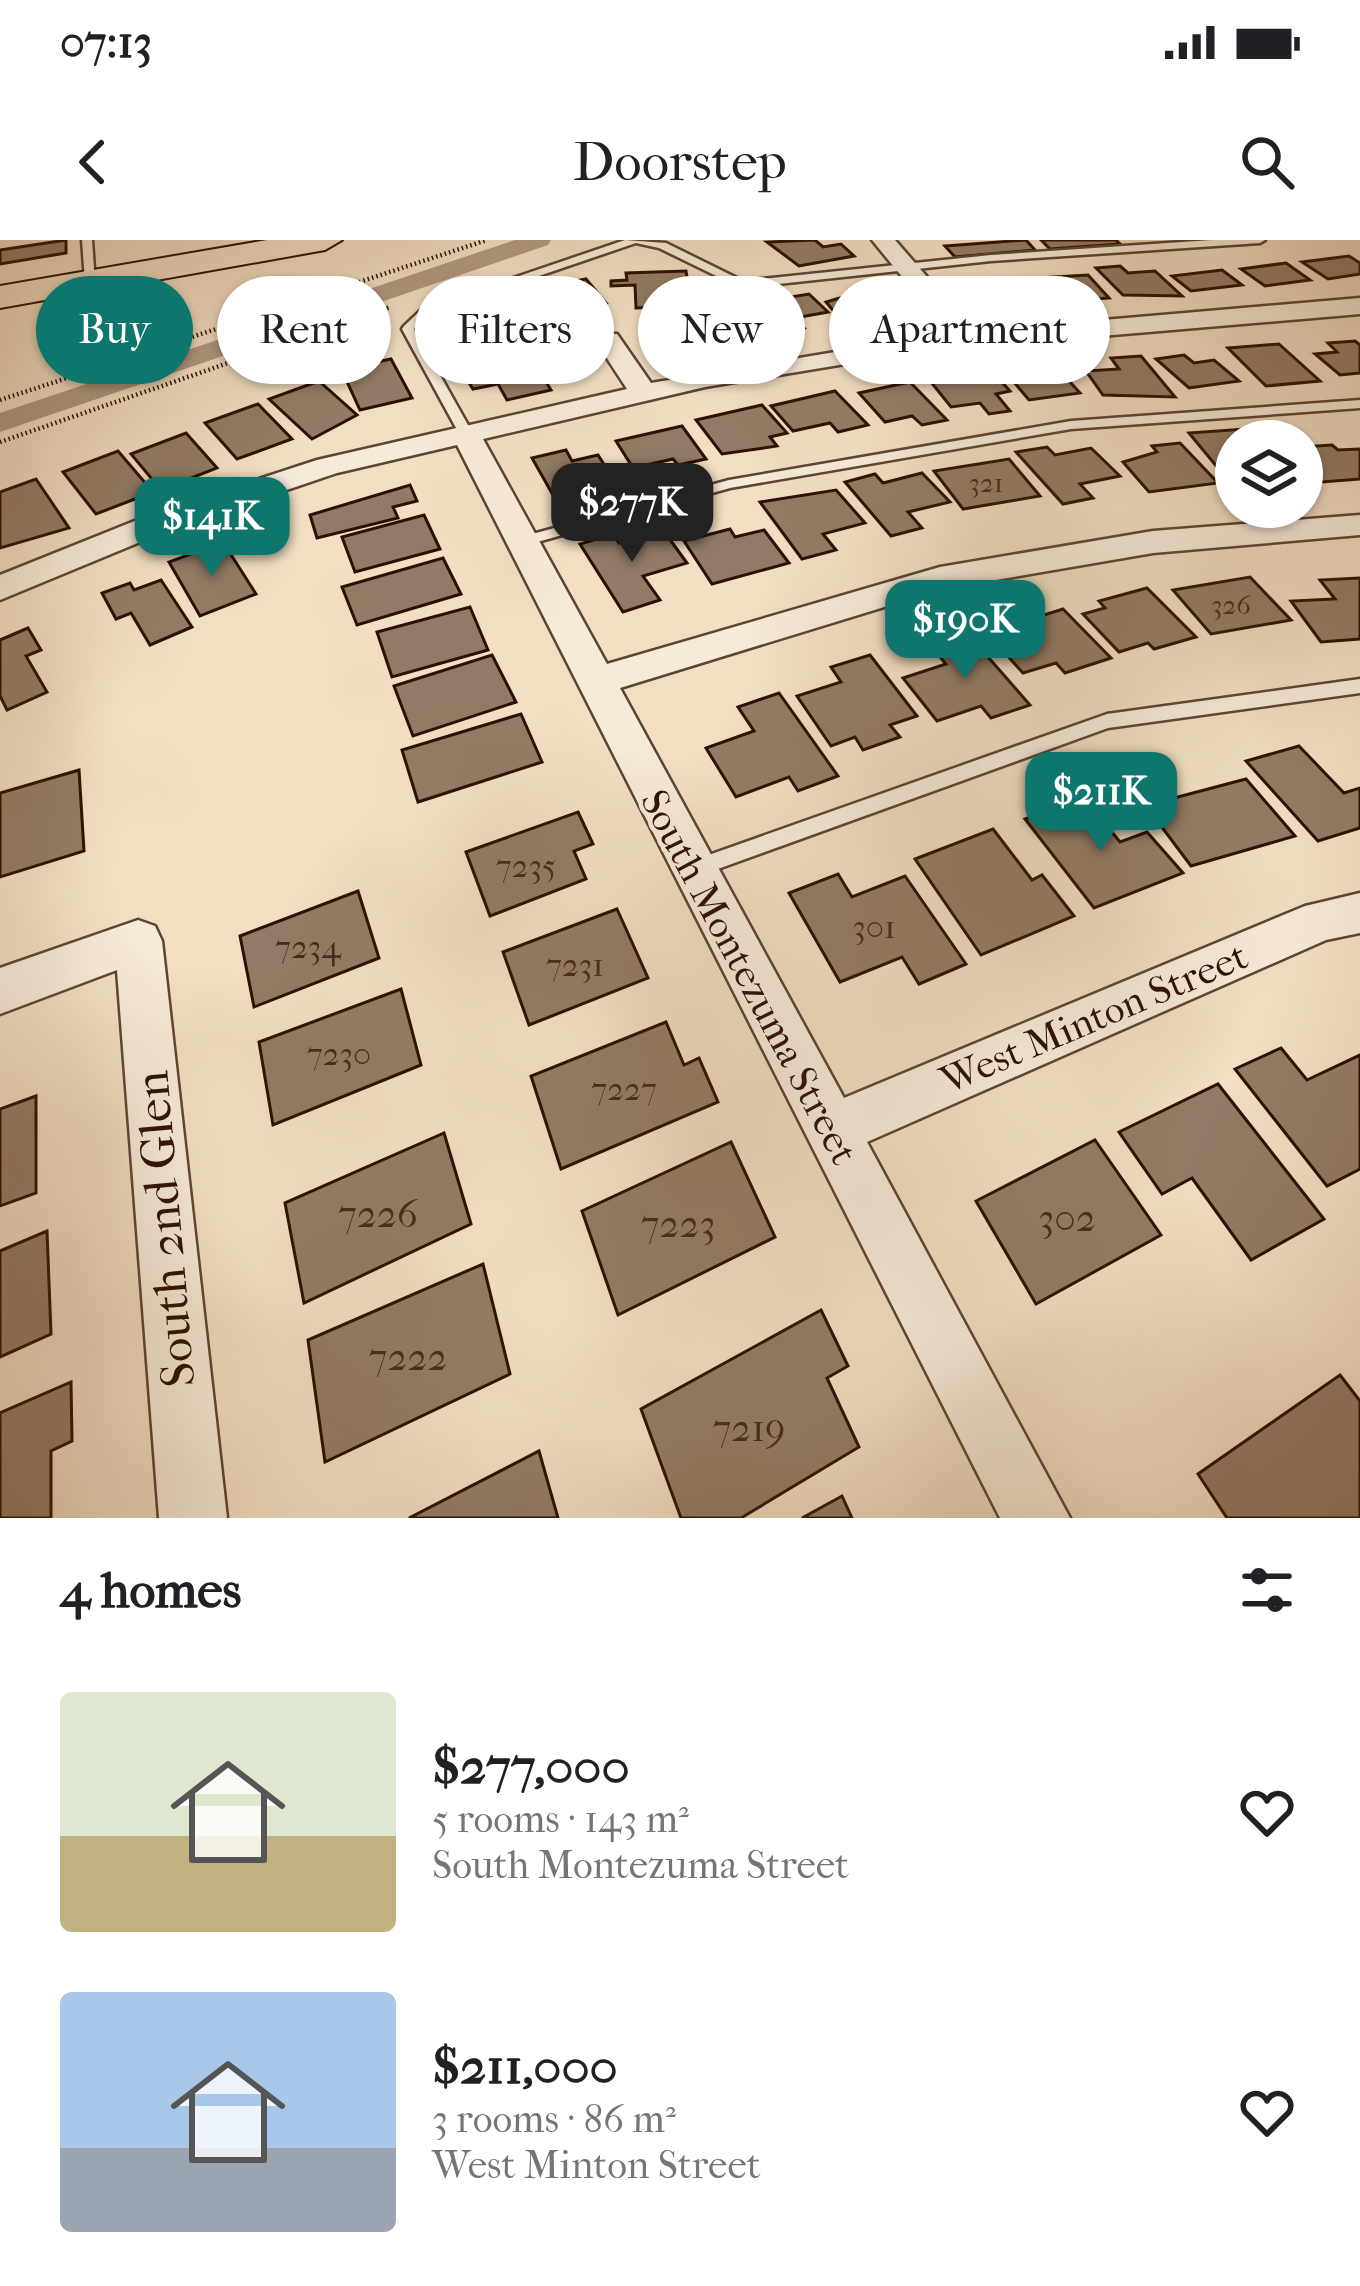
<!DOCTYPE html>
<html lang="en">
<head>
<meta charset="utf-8">
<style>
	:root { --surface:#fff; --page:#f6f6f6; --text:#202124; --muted:#757577; --accent:#0f766e }
	body { margin:0; font-family:"IM FELL French Canon",serif; background:var(--page); color:var(--text); height:100vh; display:flex; flex-direction:column; font-size:45px; white-space:nowrap }
	* { box-sizing:border-box; margin:0 }
	p { font-size:39px; color:var(--muted) }
	.icon { flex:none; width:66px; height:66px; fill:none; stroke:currentColor; stroke-width:2; stroke-linecap:round; stroke-linejoin:round }
	.map { position:relative; height:1278px; overflow:hidden }
	.drawer { display:flex; flex-direction:column; background:var(--surface); flex:1 }
	.drawer>* { flex:none }
	.top-card { position:absolute; left:36px; top:36px; width:1290px; height:108px; display:flex; gap:24px }
	.controls { position:absolute; left:1215px; top:180px; display:grid; gap:24px }
	.controls a { display:grid; place-items:center; width:108px; height:108px; border-radius:50%; background:var(--surface); box-shadow:0 3px 9px #0004; font-size:60px }
	.price { position:absolute; translate:-50% -102px; padding:0 27px; border-radius:24px; background:var(--accent); color:#fff; font-size:39px; line-height:78px; filter:drop-shadow(0 3px 6px #0008) }
	.price::after { content:''; position:absolute; left:50%; top:72px; width:36px; height:27px; margin-left:-18px; background:inherit; clip-path:polygon(0 0,100% 0,50% 100%) }
	.price.active { background:#222; color:#fff }
	ul { padding:0; list-style:none }
	li { display:flex; align-items:center; gap:36px; height:300px; padding:0 60px }
	li span { display:grid; place-items:center; flex:none; width:336px; height:240px; border-radius:12px; color:#555 }
	li>.icon { margin-inline-start:auto }
	span .icon { width:144px; height:144px; fill:#fffc; stroke-width:1 }
	li b { font-size:51px }
	h2 { display:flex; justify-content:space-between; align-items:center; height:144px; padding:0 60px; font-size:51px }
	.chip { padding:0 42px; border-radius:54px; background:var(--surface); box-shadow:0 3px 9px #0004; font-size:42px; line-height:108px }
	.chip.active { background:var(--accent); color:#fff }
	.status { display:flex; justify-content:space-between; align-items:center; height:84px; padding:0 60px; background:var(--surface); direction:ltr }
	.status svg { height:33px; fill:currentColor }
	header { display:flex; justify-content:space-between; align-items:center; height:156px; padding:0 60px; background:var(--surface); font-size:54px; font-weight:600 }
	.map>svg:first-child { display:block }
	.lines { fill:none; stroke-linecap:round; stroke-linejoin:round }
	.canal { fill:#ae9881; fill-rule:evenodd }
	.building { fill:#927b66; stroke:#2c1001; stroke-width:3 }
	.service-casing { stroke:#5d4432; stroke-width:5 }
	.minor-casing { stroke:#5d4432; stroke-width:5 }
	.primary-casing { stroke:#2c1001; stroke-width:4 }
	.path { stroke:#2c1001; stroke-width:4.5; stroke-dasharray:1.5 3; stroke-linecap:butt }
	.service { fill:#f6ead8; fill-rule:evenodd }
	.minor { fill:#f6ead8; fill-rule:evenodd }
	.primary { fill:#f1dec3; fill-rule:evenodd }
	.labels { text-anchor:middle; dominant-baseline:central; stroke-width:9; stroke-linejoin:round; paint-order:stroke }
	.far-number-label { font-size:27px; fill:#462b1a }
	.number-label { font-size:33px; fill:#462b1a }
	.street-label { font-size:39px; fill:#2c1001; stroke:#f6ead8 }
	.near-number-label { font-size:39px; fill:#462b1a }
	.near-street-label { font-size:48px; fill:#2c1001; stroke:#f6ead8 }
</style>
</head>
<body>
<div class="status"><b>07:13</b><svg viewBox="0 0 49 12"><path d="M0 12V9h3v3zM5 12V6h3v6zM10 12V3h3v9zM15 12V0h3v12zM26 1h20v11H26zM47 4h2v5h-2z"/></svg></div>
<header><svg class="icon" aria-label="back" viewBox="0 0 24 24"><path d="M15 5l-7 7 7 7"/></svg>Doorstep<svg class="icon" aria-label="search" viewBox="0 0 24 24"><circle cx="10" cy="10" r="6"/><path d="M15 15l6 6"/></svg></header>
<div class="map">
<svg width="1360" height="1278" viewBox="0 0 1360 1278">
	<rect width="100%" height="100%" fill="#f1dec3"/>
	<filter id="stains"><feTurbulence type="fractalNoise" baseFrequency=".00167" numOctaves="4"/><feColorMatrix values="0 0 0 0 .2 0 0 0 0 .09 0 0 0 0 .02 0 0 0 .5 -.17"/></filter>
	<radialGradient id="worn" r=".72"><stop offset=".6" stop-color="#630" stop-opacity="0"/><stop offset="1" stop-color="#630" stop-opacity=".3"/></radialGradient>
	<g class="lines">
		<!-- canal -->
		<polygon class="canal" points="515,0 551,0 548,5 0,192 0,173"/>
	</g>
	<!-- building -->
	<g class="building">
		<polygon points="66,0 66,13 0,24 0,10"/>
		<polygon points="815,0 823,7 841,4 854,16 799,26 767,2"/>
		<polygon points="1026,0 1035,10 955,17 945,6"/>
		<polygon points="1041,0 1116,0 1120,4 1050,9"/>
		<polygon points="1349,16 1360,23 1360,34 1328,39 1302,22"/>
		<polygon points="1286,23 1310,40 1265,46 1241,29"/>
		<polygon points="1120,26 1128,33 1155,31 1182,56 1123,55 1096,28"/>
		<polygon points="1222,30 1242,45 1191,51 1172,36"/>
		<polygon points="686,31 691,61 660,62 661,67 636,68 635,45 611,46 611,41 627,40 626,33"/>
		<polygon points="1088,35 1109,58 1055,62 1036,38"/>
		<polygon points="1019,38 1039,61 982,66 964,43"/>
		<polygon points="586,39 606,63 585,68 589,73 565,79 558,71 544,74 526,51"/>
		<polygon points="860,52 865,57 887,54 905,71 842,81 826,62"/>
		<polygon points="773,54 779,59 809,54 828,72 795,78 804,88 779,93 748,59"/>
		<polygon points="735,60 766,94 738,100 727,88 697,94 681,75"/>
		<polygon points="537,82 548,112 527,114 527,109 469,115 466,89"/>
		<polygon points="1355,101 1360,105 1360,133 1340,135 1315,114 1337,112 1328,103"/>
		<polygon points="1279,104 1320,141 1266,146 1228,108"/>
		<polygon points="550,112 555,120 535,124 551,150 507,160 498,144 473,149 466,138 490,133 485,124"/>
		<polygon points="1184,115 1194,123 1214,120 1239,141 1189,148 1156,119"/>
		<polygon points="1141,116 1175,157 1103,155 1086,131 1119,129 1111,118"/>
		<polygon points="391,119 412,158 360,170 344,135 365,131 362,125"/>
		<polygon points="1031,125 1039,134 1060,131 1080,153 1029,160 1002,128"/>
		<polygon points="989,128 1010,151 996,154 1010,171 989,174 980,163 951,167 927,137"/>
		<polygon points="319,141 357,175 312,199 269,159"/>
		<polygon points="910,142 947,180 922,185 912,176 885,182 859,153"/>
		<polygon points="835,151 868,185 838,192 830,183 793,191 771,166"/>
		<polygon points="258,164 292,199 237,219 205,183"/>
		<polygon points="762,165 787,193 770,197 777,206 722,214 696,180"/>
		<polygon points="682,186 706,219 678,225 673,219 633,228 616,201"/>
		<polygon points="1259,188 1271,201 1236,201 1236,245 1232,245 1189,193"/>
		<polygon points="186,193 217,228 161,250 131,214"/>
		<polygon points="1180,203 1218,243 1149,252 1123,222 1157,212 1152,206"/>
		<polygon points="1332,205 1338,210 1360,209 1360,239 1322,242 1302,221 1302,207"/>
		<polygon points="1047,207 1055,215 1091,208 1120,236 1080,244 1093,258 1063,264 1016,212"/>
		<polygon points="566,210 572,221 598,215 614,240 553,255 532,218"/>
		<polygon points="118,211 153,252 96,274 63,232"/>
		<polygon points="1009,219 1040,256 963,269 934,231"/>
		<polygon points="922,233 950,262 908,272 922,288 891,296 845,242 875,234 883,243"/>
		<polygon points="36,239 69,288 0,308 0,252"/>
		<polygon points="410,245 417,261 393,267 398,278 317,298 310,275"/>
		<polygon points="836,250 865,283 823,294 836,310 802,319 760,262"/>
		<polygon points="424,275 440,309 355,332 342,297"/>
		<polygon points="730,289 735,297 764,290 789,323 712,344 684,301"/>
		<polygon points="663,290 687,323 643,336 660,360 623,372 580,304 613,294 619,303"/>
		<polygon points="223,302 256,354 200,376 169,322"/>
		<polygon points="443,318 461,354 357,385 342,347"/>
		<polygon points="1250,337 1291,380 1211,394 1173,350"/>
		<polygon points="1360,338 1360,399 1321,402 1291,361 1335,359 1320,340"/>
		<polygon points="161,340 192,387 150,405 131,373 116,379 102,353 130,343 134,350"/>
		<polygon points="1147,348 1196,397 1154,409 1148,403 1119,412 1083,374 1105,368 1099,361"/>
		<polygon points="470,367 488,410 392,437 377,392"/>
		<polygon points="1063,369 1111,418 1065,433 1056,423 1023,433 987,393"/>
		<polygon points="28,388 41,410 26,416 47,452 7,470 0,456 0,400"/>
		<polygon points="967,393 1030,465 991,478 981,466 937,481 903,438 946,424 930,405"/>
		<polygon points="492,415 516,462 413,496 394,446"/>
		<polygon points="870,415 917,476 890,485 900,497 863,510 855,497 831,506 797,456 841,442 831,427"/>
		<polygon points="779,453 838,536 798,551 789,537 736,557 706,508 754,491 738,467"/>
		<polygon points="521,474 542,522 418,562 402,510"/>
		<polygon points="1299,506 1344,553 1360,548 1360,588 1318,601 1246,521"/>
		<polygon points="79,530 84,611 0,637 0,553"/>
		<polygon points="1246,539 1295,596 1191,626 1140,558 1167,550 1174,558"/>
		<polygon points="1084,558 1120,602 1147,592 1183,633 1094,668 1025,579"/>
		<polygon points="578,572 593,604 574,611 586,639 490,676 466,612"/>
		<polygon points="993,589 1032,640 1042,635 1074,676 981,715 915,619"/>
		<polygon points="838,634 852,657 905,636 966,724 919,744 902,717 840,742 789,653"/>
		<polygon points="358,651 379,718 254,767 240,696"/>
		<polygon points="617,669 648,738 529,785 503,712"/>
		<polygon points="401,749 421,825 273,885 259,802"/>
		<polygon points="666,782 684,825 699,818 718,862 561,929 531,836"/>
		<polygon points="1281,808 1307,840 1360,815 1360,929 1327,946 1235,829"/>
		<polygon points="1218,844 1324,979 1251,1020 1192,938 1162,954 1119,892"/>
		<polygon points="36,856 36,953 0,966 0,869"/>
		<polygon points="444,893 471,984 304,1063 285,963"/>
		<polygon points="1095,900 1161,995 1036,1064 976,961"/>
		<polygon points="731,902 775,997 618,1075 582,971"/>
		<polygon points="47,991 51,1094 0,1117 0,1011"/>
		<polygon points="483,1024 510,1134 325,1222 308,1100"/>
		<polygon points="821,1070 848,1126 827,1138 859,1207 741,1278 681,1278 641,1169"/>
		<polygon points="1340,1135 1360,1161 1360,1278 1227,1278 1198,1234"/>
		<polygon points="71,1142 72,1201 51,1211 51,1278 0,1278 0,1173"/>
		<polygon points="539,1211 558,1278 409,1278"/>
		<polygon points="842,1256 852,1278 802,1278"/>
	</g>
	<g class="lines">
		<defs>
			<g id="service">
				<polygon points="82,0 92,0 95,43 85,41"/>
				<polygon points="625,0 666,3 743,41 991,15 1212,0 1265,0 1260,3 991,21 741,48 659,8 636,3 430,73 414,89 473,194 461,197 402,89 404,86 422,69"/>
				<polygon points="1360,160 1360,168 1071,189 730,248 523,306 515,301 518,298 729,240 1071,181"/>
				<polygon points="1360,439 1360,453 1108,488 693,638 686,635 683,629 686,623 1107,474"/>
			</g>
			<g id="minor">
				<polygon points="872,0 895,0 974,91 1360,58 1360,74 924,111 705,147 483,199 607,424 940,327 1153,291 1360,275 1360,295 1153,313 943,349 620,448 844,858 1305,666 1360,653 1360,693 1326,700 867,902 1070,1278 1000,1278 457,205 337,233 174,288 0,360 0,335 152,274 317,220 627,149 595,100 599,94 617,94 651,143 948,93"/>
				<polygon points="138,680 155,686 162,701 227,1278 159,1278 117,730 0,774 0,728"/>
			</g>
			<polygon id="primary" points="267,0 342,0 325,10 0,68 0,46"/>
		</defs>
		<!-- service casing -->
		<use href="#service" class="service-casing"/>
		<!-- minor casing -->
		<use href="#minor" class="minor-casing"/>
		<!-- primary casing -->
		<use href="#primary" class="primary-casing"/>
		<!-- path -->
		<g class="path">
			<polyline points="0,160 487,0"/>
			<polyline points="0,202 390,67"/>
		</g>
		<!-- service -->
		<use href="#service" class="service"/>
		<!-- minor -->
		<use href="#minor" class="minor"/>
		<!-- primary -->
		<use href="#primary" class="primary"/>
	</g>
	<g class="labels">
		<!-- far-number labels -->
		<g class="far-number-label">
			<text x="986" y="243">321</text>
			<text x="1231" y="365">326</text>
		</g>
		<!-- number labels -->
		<g class="number-label">
			<text x="526" y="626">7235</text>
			<text x="874" y="687">301</text>
			<text x="308" y="707">7234</text>
			<text x="575" y="725">7231</text>
			<text x="339" y="814">7230</text>
			<text x="624" y="849">7227</text>
		</g>
		<!-- street labels -->
		<g class="street-label">
			<text transform="translate(749 737) rotate(62)">South Montezuma Street</text>
			<text transform="translate(1094 778) rotate(-23)">West Minton Street</text>
		</g>
		<!-- near-number labels -->
		<g class="near-number-label">
			<text x="378" y="974">7226</text>
			<text x="1067" y="978">302</text>
			<text x="678" y="984">7223</text>
			<text x="408" y="1117">7222</text>
			<text x="749" y="1188">7219</text>
		</g>
		<!-- near-street labels -->
		<g class="near-street-label">
			<text transform="translate(165 989) rotate(-95)">South 2nd Glen</text>
		</g>
	</g>
	<rect width="100%" height="100%" filter="url(#stains)"/>
	<rect width="100%" height="100%" fill="url(#worn)"/>
</svg>
<div class="controls">
<a><svg class="icon" aria-label="layers" viewBox="0 0 24 24"><path d="M12 4l9 5-9 5-9-5zM3 14l9 5 9-5"/></svg></a>
</div>
<b class="price active" style="left:632px;top:325px">$277K</b>
<b class="price" style="left:212px;top:339px">$141K</b>
<b class="price" style="left:965px;top:442px">$190K</b>
<b class="price" style="left:1101px;top:614px">$211K</b>
<div class="top-card">
<a class="chip active">Buy</a>
<a class="chip">Rent</a>
<a class="chip">Filters</a>
<a class="chip">New</a>
<a class="chip">Apartment</a>
</div>
</div>
<section class="drawer">
<h2>4 homes<svg class="icon" aria-label="filters" viewBox="0 0 24 24"><path d="M4 7h16M4 17h16"/><circle cx="9" cy="7" r="2"/><circle cx="15" cy="17" r="2"/></svg></h2>
<ul>
<li><span style="background:linear-gradient(#dfe7d0 60%,#c2b280 0)"><svg class="icon" aria-label="home" viewBox="0 0 24 24"><path d="M3 11l9-7 9 7M6 9v11h12V9"/></svg></span><div><b>$277,000</b><p>5 rooms · 143 m²</p><p>South Montezuma Street</p></div><svg class="icon" aria-label="heart" viewBox="0 0 24 24"><path d="M12 20l-8-8c-3-5 5-10 8-4 3-6 11-1 8 4z"/></svg></li>
<li><span style="background:linear-gradient(#a9c7e8 65%,#9aa5b1 0)"><svg class="icon" aria-label="home" viewBox="0 0 24 24"><path d="M3 11l9-7 9 7M6 9v11h12V9"/></svg></span><div><b>$211,000</b><p>3 rooms · 86 m²</p><p>West Minton Street</p></div><svg class="icon" aria-label="heart" viewBox="0 0 24 24"><path d="M12 20l-8-8c-3-5 5-10 8-4 3-6 11-1 8 4z"/></svg></li>
</ul>
</section>
</body>
</html>
